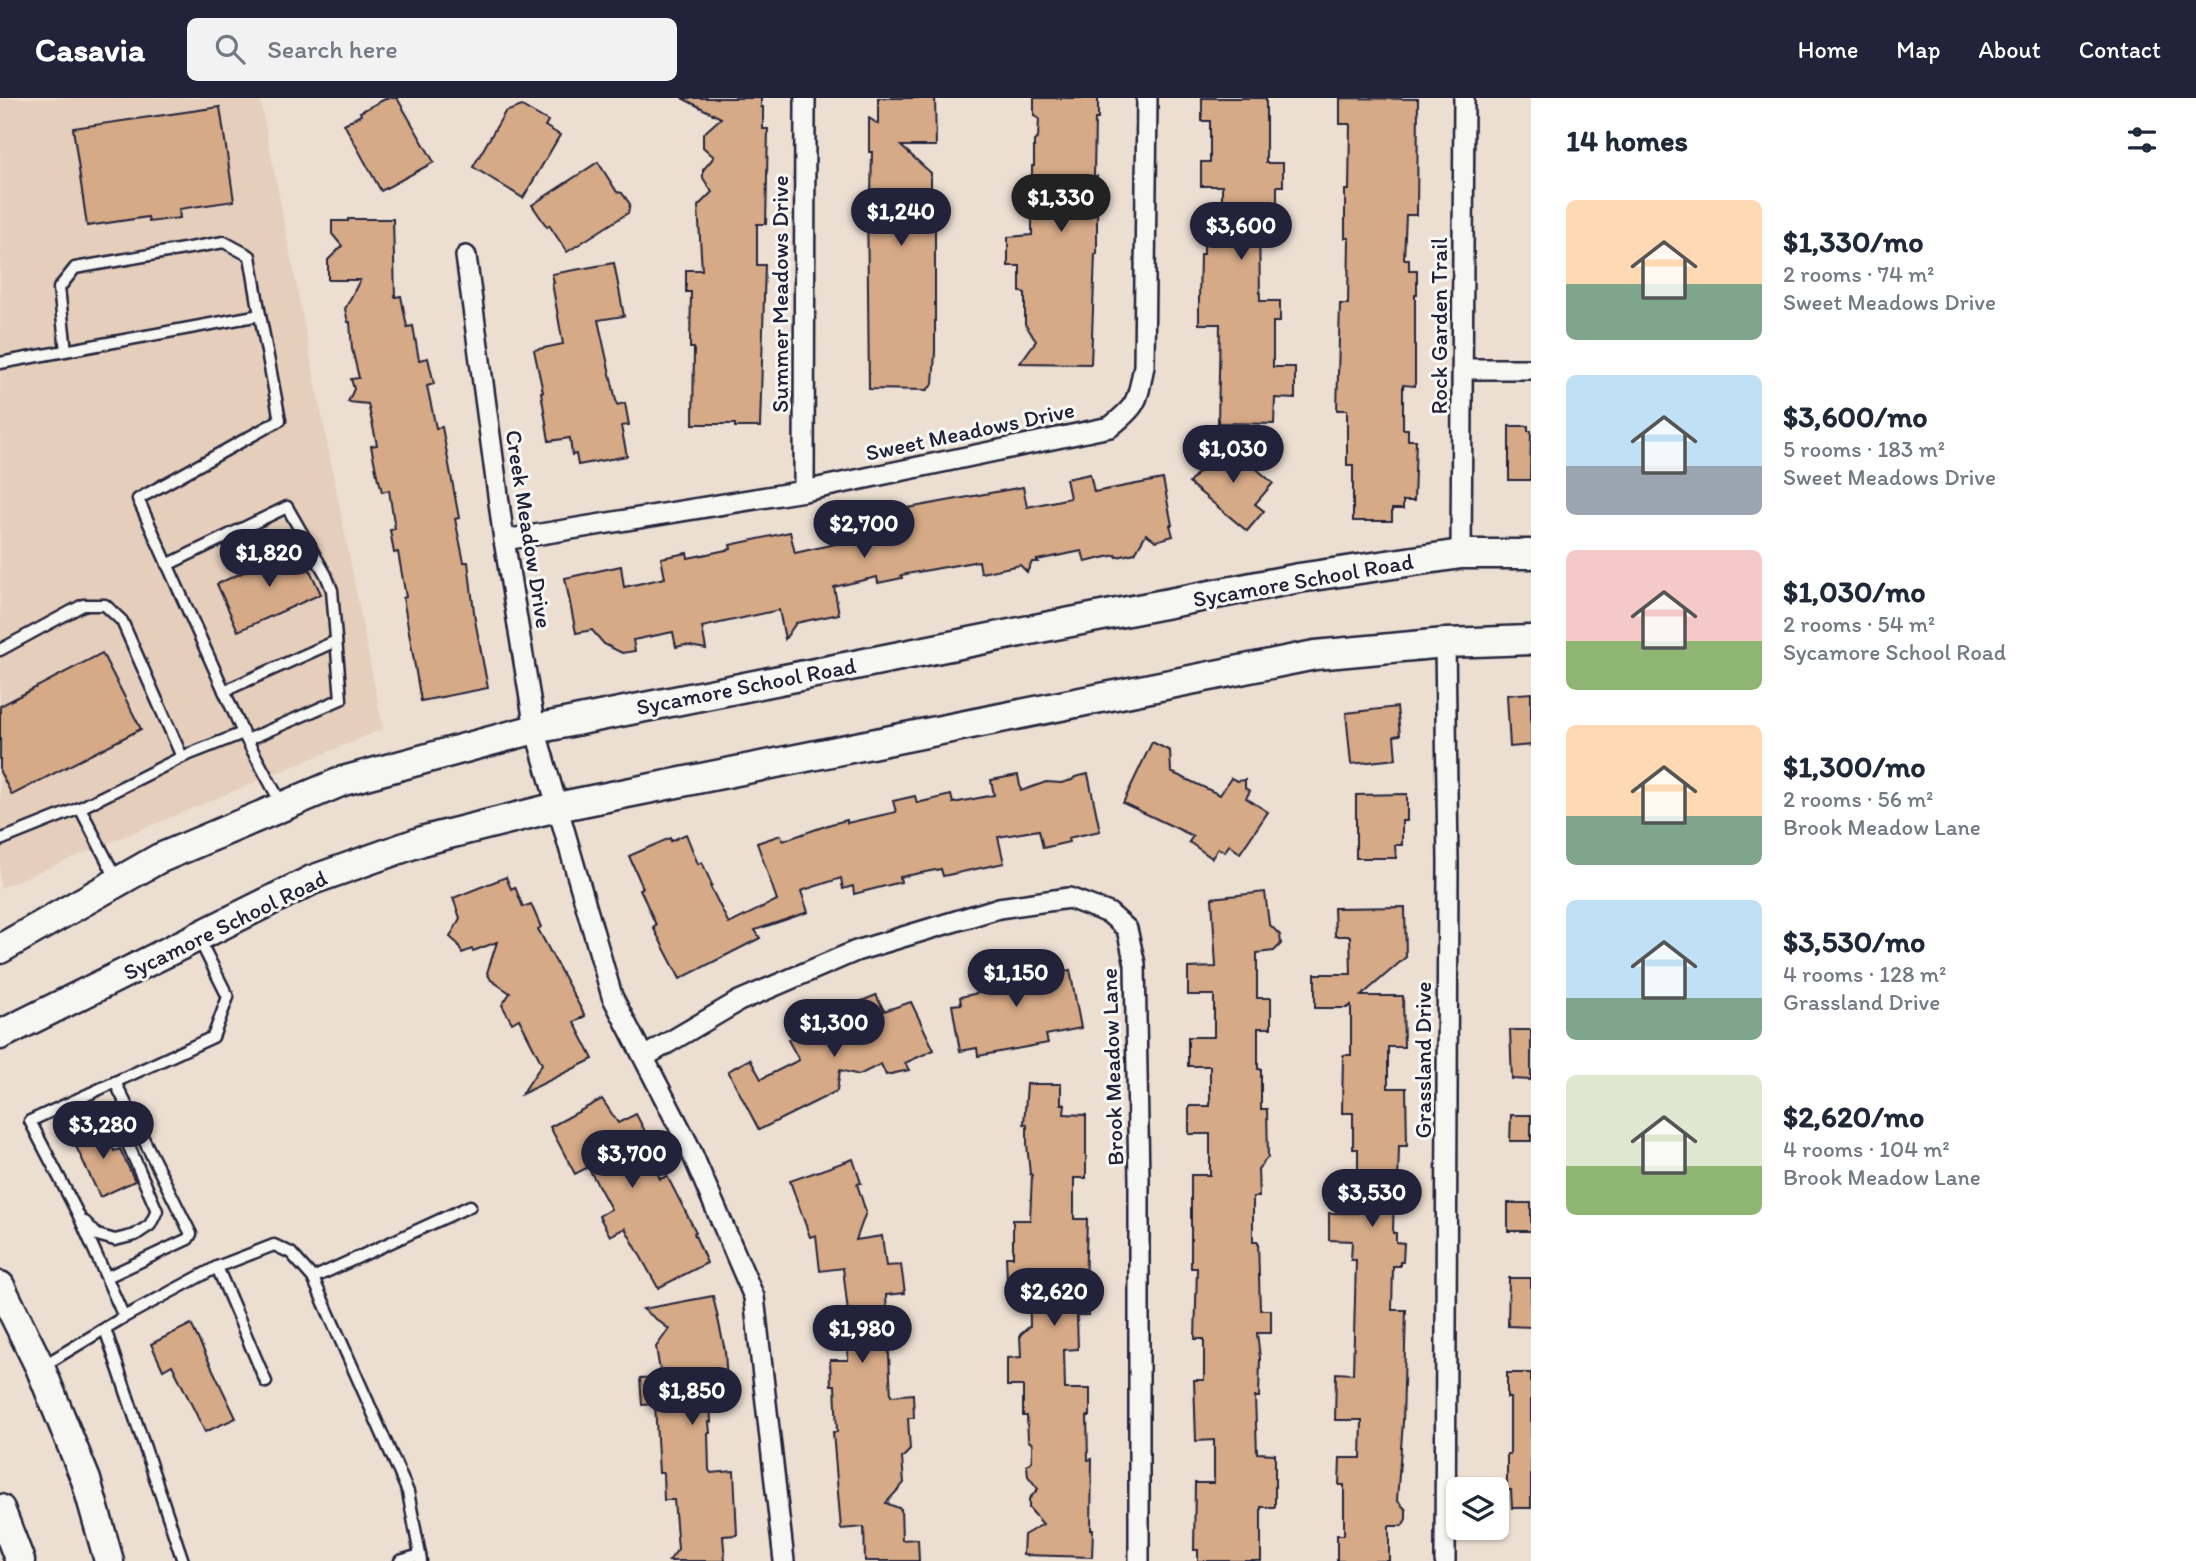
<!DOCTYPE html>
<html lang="en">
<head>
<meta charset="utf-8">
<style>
	:root { --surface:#fff; --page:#f2f2f3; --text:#1f2937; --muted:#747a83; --accent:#22223b }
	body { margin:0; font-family:Itim,sans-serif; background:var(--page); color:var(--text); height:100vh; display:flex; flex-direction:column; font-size:26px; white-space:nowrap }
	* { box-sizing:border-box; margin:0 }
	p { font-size:23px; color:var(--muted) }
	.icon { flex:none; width:38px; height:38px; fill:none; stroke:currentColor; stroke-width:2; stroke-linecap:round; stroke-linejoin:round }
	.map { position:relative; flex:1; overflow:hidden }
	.details { display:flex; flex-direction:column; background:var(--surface); width:665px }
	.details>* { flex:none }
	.controls { position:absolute; left:1446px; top:1379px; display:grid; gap:14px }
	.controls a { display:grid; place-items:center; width:63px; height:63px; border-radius:10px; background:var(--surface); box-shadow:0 2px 5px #0004; font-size:35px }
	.price { position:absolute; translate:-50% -60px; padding:0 16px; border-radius:24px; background:var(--accent); color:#fff; font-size:23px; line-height:46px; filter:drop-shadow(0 2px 4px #0008) }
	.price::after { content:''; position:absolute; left:50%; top:42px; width:21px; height:16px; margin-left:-10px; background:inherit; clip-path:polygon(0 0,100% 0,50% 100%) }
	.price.on { background:#222; color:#fff }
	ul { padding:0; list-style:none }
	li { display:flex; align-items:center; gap:21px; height:175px; padding:0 35px }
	li span { display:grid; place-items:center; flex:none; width:196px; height:140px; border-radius:10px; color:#555 }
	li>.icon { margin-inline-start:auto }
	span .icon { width:84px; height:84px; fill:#fffc; stroke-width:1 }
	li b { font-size:30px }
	h2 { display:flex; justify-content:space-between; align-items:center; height:84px; padding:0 35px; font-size:30px }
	header { display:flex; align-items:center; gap:42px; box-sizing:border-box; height:98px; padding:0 35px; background:var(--accent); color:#fff }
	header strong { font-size:33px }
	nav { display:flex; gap:38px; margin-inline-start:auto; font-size:24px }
	.search { width:490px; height:63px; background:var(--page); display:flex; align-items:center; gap:18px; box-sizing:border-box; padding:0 24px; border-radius:10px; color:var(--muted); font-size:26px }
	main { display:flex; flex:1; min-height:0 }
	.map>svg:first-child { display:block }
	.built { fill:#e5cfbc }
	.building { fill:#d6aa87; stroke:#22223b; stroke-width:2 }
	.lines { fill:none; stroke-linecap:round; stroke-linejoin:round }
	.lane-casing { stroke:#22223b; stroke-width:15 }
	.street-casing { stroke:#22223b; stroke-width:24 }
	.secondary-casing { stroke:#22223b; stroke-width:33 }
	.lane { stroke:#f6f6f2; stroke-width:10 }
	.street { stroke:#f6f6f2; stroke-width:19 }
	.secondary { stroke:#f6f6f2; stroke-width:28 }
	.labels { text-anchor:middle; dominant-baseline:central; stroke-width:6; stroke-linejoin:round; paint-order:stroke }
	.street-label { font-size:23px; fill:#22223b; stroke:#f6f6f2 }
</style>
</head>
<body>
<header>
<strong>Casavia</strong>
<div class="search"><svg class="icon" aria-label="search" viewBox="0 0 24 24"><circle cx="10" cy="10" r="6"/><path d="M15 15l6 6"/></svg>Search here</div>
<nav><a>Home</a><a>Map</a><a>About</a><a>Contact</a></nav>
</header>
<main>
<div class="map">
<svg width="1531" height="1463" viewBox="0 0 1531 1463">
	<rect width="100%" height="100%" fill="#ecdfd2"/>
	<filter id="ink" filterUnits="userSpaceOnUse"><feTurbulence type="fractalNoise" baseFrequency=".0143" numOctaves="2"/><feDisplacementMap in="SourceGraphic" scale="14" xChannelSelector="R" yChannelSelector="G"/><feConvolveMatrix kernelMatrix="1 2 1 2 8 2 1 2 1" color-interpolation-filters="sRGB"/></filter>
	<g filter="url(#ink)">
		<!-- built -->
		<polygon class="built" points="0,0 260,0 383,631 0,790"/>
		<!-- building -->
		<g class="building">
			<polygon points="387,0 397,0 434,64 381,93 344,26 361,17 360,14"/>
			<polygon points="682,0 761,0 761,9 763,9 763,31 768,31 766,126 757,126 757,167 765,167 760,329 735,329 735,326 693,326 694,250 690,250 691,194 686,194 686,172 702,172 698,108 712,94 703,80 703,72 714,59 703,49 703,36 721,20"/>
			<polygon points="878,0 935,0 936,48 901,48 931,75 931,97 935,97 935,254 933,286 927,292 869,291 867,97 871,97 872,54 869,54 869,20 878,26"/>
			<polygon points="1034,0 1098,0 1098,21 1095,21 1094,78 1097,78 1097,156 1095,156 1091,266 1020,265 1036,243 1025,226 1025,195 1020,194 1020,168 1008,168 1008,139 1032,137 1032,68 1034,68 1034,43 1038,40 1039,21 1034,18"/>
			<polygon points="1202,0 1266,0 1266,65 1283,65 1283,88 1277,88 1277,118 1259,118 1260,203 1280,203 1280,224 1273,224 1273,269 1295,269 1295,301 1275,300 1274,326 1218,325 1220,226 1199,226 1199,202 1200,156 1204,156 1204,132 1222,132 1222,88 1201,88 1201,64 1210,64 1210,23 1202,23"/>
			<polygon points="1340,0 1418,1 1417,117 1406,117 1404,161 1409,161 1409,172 1417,172 1417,197 1415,197 1415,288 1403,287 1403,331 1408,331 1408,342 1416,342 1414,403 1403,403 1403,411 1392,411 1392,423 1353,423 1353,367 1347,367 1347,312 1337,312 1340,206 1348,206 1349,140 1345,140 1345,92 1349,92 1350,26 1340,26"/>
			<polygon points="522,8 548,23 545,28 560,37 523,100 473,69 505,14"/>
			<polygon points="220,9 234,103 179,111 180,120 149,124 148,119 87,128 73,30"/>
			<polygon points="598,64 617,94 622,95 630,106 628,115 567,154 549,127 547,129 532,107"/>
			<polygon points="348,121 393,121 395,199 401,198 407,229 413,228 419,262 428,260 434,286 427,288 436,330 442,329 459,420 455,421 464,464 468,464 475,522 488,590 421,603 403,500 406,499 398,454 394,455 390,432 395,431 389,392 382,394 379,382 378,382 371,348 377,347 368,306 348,304 354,291 351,281 359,280 352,251 350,224 348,224 345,211 360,182 328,182 328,162 342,148 332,136 332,123 348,123"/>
			<polygon points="614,165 624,218 598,222 617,307 625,305 629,327 621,328 627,358 578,367 576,356 572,357 570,340 549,343 541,294 543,294 534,252 563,246 552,185 554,185 552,176"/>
			<polygon points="1509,328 1528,328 1528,333 1531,333 1530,382 1509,382"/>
			<polygon points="1224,343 1273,385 1255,406 1264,413 1247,433 1189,385"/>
			<polygon points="1090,376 1094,394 1163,381 1172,427 1170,427 1173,438 1156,443 1146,436 1135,455 1117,459 1116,457 1085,464 1082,453 1037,462 1038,464 1032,464 1027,474 1020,467 981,475 979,463 901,477 902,480 878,485 877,479 834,489 839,516 796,525 785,541 779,512 702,529 706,551 685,547 676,549 673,534 633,542 635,553 622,555 604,546 592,532 576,535 565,480 621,468 624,489 665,480 661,460 687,455 688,460 731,451 730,447 790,434 795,455 835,446 831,427 864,420 864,418 1023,389 1027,409 1070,400 1066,381"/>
			<polygon points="299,449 321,496 238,533 217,486"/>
			<polygon points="102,555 141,631 12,697 0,674 0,608"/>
			<polygon points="1531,595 1531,647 1510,649 1507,597"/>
			<polygon points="1397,609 1400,637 1394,638 1396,661 1351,666 1346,615"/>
			<polygon points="1152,644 1170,653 1171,674 1220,697 1231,680 1237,683 1245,682 1245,690 1250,693 1246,700 1268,714 1240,755 1229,747 1225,754 1218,750 1212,760 1189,744 1193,738 1123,705"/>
			<polygon points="1088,676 1100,733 1068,740 1069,744 1043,750 1039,732 998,739 1004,765 943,778 941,771 900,779 901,784 854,796 853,788 843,791 841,780 801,793 808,814 755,832 760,840 680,881 653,829 656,827 640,791 643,790 629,758 670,740 671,743 686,736 698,766 702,764 712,787 710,788 729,826 777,802 757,745 781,737 783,743 831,726 847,722 847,725 896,714 893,703 915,698 917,705 951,697 953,705 994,697 991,682 1018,677 1021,693 1046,684 1061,685 1072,682 1075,679"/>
			<polygon points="1407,696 1407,723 1402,723 1402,747 1395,747 1396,760 1356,760 1356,697"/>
			<polygon points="506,779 511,791 515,789 523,809 531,806 541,829 538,831 585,918 574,924 593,961 522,996 542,966 519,921 512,925 502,907 510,895 491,882 487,875 497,844 473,853 472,851 462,855 458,846 450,839 460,820 453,800"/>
			<polygon points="1265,794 1269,826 1280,837 1281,846 1274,853 1257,855 1257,900 1271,900 1271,930 1258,930 1258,971 1261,971 1261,1011 1267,1011 1268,1059 1258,1071 1259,1099 1253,1099 1253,1144 1258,1144 1260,1212 1271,1212 1271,1235 1257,1235 1260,1260 1259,1299 1255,1299 1257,1355 1275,1356 1275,1409 1261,1409 1261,1463 1198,1463 1198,1452 1194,1452 1195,1385 1214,1385 1214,1342 1196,1343 1194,1282 1204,1282 1204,1241 1195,1241 1197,1170 1191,1170 1191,1077 1210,1077 1210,1036 1189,1036 1189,1008 1210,1008 1210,968 1188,968 1188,939 1214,939 1214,897 1188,897 1188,870 1216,869 1212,800"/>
			<polygon points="1405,809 1406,859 1361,898 1403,898 1404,949 1388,949 1388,990 1406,990 1407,1048 1399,1048 1398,1087 1394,1087 1393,1135 1396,1135 1396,1144 1404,1145 1403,1164 1400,1164 1400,1168 1393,1168 1392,1212 1406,1212 1403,1324 1397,1402 1406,1412 1406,1421 1402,1428 1389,1428 1389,1463 1337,1463 1337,1437 1344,1437 1344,1387 1339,1387 1340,1360 1361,1360 1362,1322 1335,1322 1336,1275 1353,1276 1356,1162 1351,1162 1352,1143 1329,1142 1329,1115 1358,1115 1358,1051 1353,1051 1353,1015 1342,1015 1343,957 1351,957 1351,907 1347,910 1315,910 1315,876 1351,876 1350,838 1335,838 1334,810"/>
			<polygon points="1038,861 1041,878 1070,872 1081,930 1046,937 1048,945 978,958 977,950 960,953 952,907 961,906 960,899 978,895 974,875"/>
			<polygon points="876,897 884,913 911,904 934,952 905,965 909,972 886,977 881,966 859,977 840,972 837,993 759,1032 728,973 750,961 761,981 799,962 788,942 812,929 813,931 855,909 854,906"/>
			<polygon points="1510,932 1531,932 1531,982 1512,981"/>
			<polygon points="1027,986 1061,986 1061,1006 1065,1006 1064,1016 1086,1017 1086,1080 1074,1080 1074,1121 1087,1121 1085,1190 1088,1190 1089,1217 1077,1217 1078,1251 1064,1252 1065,1291 1090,1291 1090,1318 1087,1318 1088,1362 1092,1361 1091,1432 1093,1432 1092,1459 1023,1457 1024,1437 1043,1426 1029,1410 1029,1401 1038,1391 1028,1378 1027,1367 1032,1363 1032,1346 1028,1342 1027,1318 1023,1318 1023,1288 1007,1288 1007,1260 1021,1259 1020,1237 1030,1228 1029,1182 1007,1182 1006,1159 1013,1159 1013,1122 1030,1122 1032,1077 1030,1076 1027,1046 1027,1027 1024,1026"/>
			<polygon points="602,1001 618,1025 636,1016 647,1037 638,1042 654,1073 656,1072 660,1081 667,1078 696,1134 694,1135 707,1165 658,1190 625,1130 610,1138 599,1118 611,1111 588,1069 575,1076 550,1029"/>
			<polygon points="1511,1017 1531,1017 1531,1043 1510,1043"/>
			<polygon points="102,1026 114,1053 120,1051 135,1083 100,1099 72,1040"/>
			<polygon points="853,1061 861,1085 857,1086 866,1114 856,1142 882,1138 886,1168 901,1167 905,1195 886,1197 891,1298 913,1296 914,1320 908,1320 910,1352 902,1360 904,1385 886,1405 901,1411 902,1442 918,1441 919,1463 865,1463 864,1429 841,1431 833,1334 837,1334 835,1287 831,1287 830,1262 848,1262 848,1241 851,1241 843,1170 820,1173 816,1137 810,1139 790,1083"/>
			<rect x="1508" y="1105" width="23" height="28"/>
			<polygon points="1509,1180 1531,1180 1531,1229 1508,1228"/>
			<polygon points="713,1198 725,1253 728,1301 710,1303 711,1324 709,1324 710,1335 708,1335 709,1372 711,1375 734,1373 737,1437 723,1438 725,1463 669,1463 678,1451 674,1402 664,1402 663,1375 659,1375 655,1306 642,1307 640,1280 661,1279 656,1249 669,1231 643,1211"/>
			<polygon points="191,1226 236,1320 205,1334 172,1267 163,1272 151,1246"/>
			<polygon points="1507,1275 1531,1275 1531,1410 1512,1410 1511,1392 1507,1392 1507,1356 1510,1356 1510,1300 1507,1300"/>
		</g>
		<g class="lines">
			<defs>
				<g id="lane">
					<polyline points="0,265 260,217 250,158 224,144 75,170 59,190 66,253"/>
					<polyline points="167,467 287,409 326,477 332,492 341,601 247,642"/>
					<polyline points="0,552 83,507 105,507 122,523 182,659 243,635 281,705"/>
					<polyline points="224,593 336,543"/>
					<polyline points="243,635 138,401 280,322 260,217"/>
					<polyline points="80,710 182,659"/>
					<polyline points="0,742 80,710 117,782"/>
					<polyline points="85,1124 97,1137 115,1142 135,1137 150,1127 157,1113 124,1037 124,1004"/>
					<polyline points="217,1169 274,1147 291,1155 313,1180 408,1394 420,1457"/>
					<polyline points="107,1179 188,1141 191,1136 115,984"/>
					<polyline points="313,1180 470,1108"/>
					<polyline points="124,1219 217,1169 266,1284"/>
					<polyline points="105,1231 183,1463"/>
					<polyline points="41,1269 124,1219 78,1116 30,1023 213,939 228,899 198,839"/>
					<polyline points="400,1463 420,1457 421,1463"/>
				</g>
				<g id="street">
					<polyline points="466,158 504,442 535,631 612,898 688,1046 754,1199 784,1463"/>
					<polyline points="1464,271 1531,271"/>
					<polyline points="804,393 805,0"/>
					<path d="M504,442l300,-49 306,-64c29,-23 27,-26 34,-61l3,-268"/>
					<polyline points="1461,456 1464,0"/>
					<polyline points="644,959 739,903 856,853 999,810 1069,800 1109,815 1127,831 1135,866 1139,1082 1139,1463"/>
					<polyline points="1445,1463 1448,764 1445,545"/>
				</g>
				<g id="secondary">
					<polyline points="0,851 158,761 343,683 535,631 1045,529 1299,480 1461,456 1531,456"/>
					<polyline points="0,937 312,782 425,742 557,709 1315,557 1445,545 1531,542"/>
					<polyline points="0,1188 40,1269 86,1382 109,1463"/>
					<polyline points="0,1411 20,1463"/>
				</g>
			</defs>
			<!-- lane casing -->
			<use href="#lane" class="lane-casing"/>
			<!-- street casing -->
			<use href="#street" class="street-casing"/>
			<!-- secondary casing -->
			<use href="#secondary" class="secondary-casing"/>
			<!-- lane -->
			<use href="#lane" class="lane"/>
			<!-- street -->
			<use href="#street" class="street"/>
			<!-- secondary -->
			<use href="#secondary" class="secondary"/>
		</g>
	</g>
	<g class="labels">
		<!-- street labels -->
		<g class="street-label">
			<text transform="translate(780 196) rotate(-90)">Summer Meadows Drive</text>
			<text transform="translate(1439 228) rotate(-90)">Rock Garden Trail</text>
			<text transform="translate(970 333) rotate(-12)">Sweet Meadows Drive</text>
			<text transform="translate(529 431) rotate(81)">Creek Meadow Drive</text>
			<text transform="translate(1303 482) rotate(-10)">Sycamore School Road</text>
			<text transform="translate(746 588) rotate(-11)">Sycamore School Road</text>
			<text transform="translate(225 827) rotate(-26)">Sycamore School Road</text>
			<text transform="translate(1423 962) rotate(-90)">Grassland Drive</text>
			<text transform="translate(1112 969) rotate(-92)">Brook Meadow Lane</text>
		</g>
	</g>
</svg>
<div class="controls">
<a><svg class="icon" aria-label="layers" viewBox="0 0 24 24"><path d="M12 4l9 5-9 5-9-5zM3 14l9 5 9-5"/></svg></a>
</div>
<b class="price on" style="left:1061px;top:136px">$1,330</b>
<b class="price" style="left:901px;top:150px">$1,240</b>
<b class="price" style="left:1241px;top:164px">$3,600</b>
<b class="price" style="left:1233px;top:387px">$1,030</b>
<b class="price" style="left:864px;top:462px">$2,700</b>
<b class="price" style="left:269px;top:491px">$1,820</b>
<b class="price" style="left:1016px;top:911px">$1,150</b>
<b class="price" style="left:834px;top:961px">$1,300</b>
<b class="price" style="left:103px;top:1063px">$3,280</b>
<b class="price" style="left:632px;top:1092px">$3,700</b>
<b class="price" style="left:1372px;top:1131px">$3,530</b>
<b class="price" style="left:1054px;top:1230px">$2,620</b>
<b class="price" style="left:862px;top:1267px">$1,980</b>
<b class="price" style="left:692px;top:1329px">$1,850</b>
</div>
<section class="details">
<h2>14 homes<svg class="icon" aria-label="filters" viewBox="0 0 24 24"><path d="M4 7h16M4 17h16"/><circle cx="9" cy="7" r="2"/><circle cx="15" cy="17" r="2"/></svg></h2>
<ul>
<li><span style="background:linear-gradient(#ffd9b3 60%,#7fa58c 0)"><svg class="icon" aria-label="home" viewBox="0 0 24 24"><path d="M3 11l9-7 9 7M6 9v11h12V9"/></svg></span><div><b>$1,330/mo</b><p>2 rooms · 74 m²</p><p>Sweet Meadows Drive</p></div></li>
<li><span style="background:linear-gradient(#bfe0f5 65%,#9aa5b1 0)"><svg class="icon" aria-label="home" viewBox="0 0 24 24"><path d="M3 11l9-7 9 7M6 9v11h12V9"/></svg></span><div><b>$3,600/mo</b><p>5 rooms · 183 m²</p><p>Sweet Meadows Drive</p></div></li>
<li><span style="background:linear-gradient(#f6c9c9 65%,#8fb573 0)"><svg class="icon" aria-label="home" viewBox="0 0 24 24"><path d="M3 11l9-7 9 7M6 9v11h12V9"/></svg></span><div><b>$1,030/mo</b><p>2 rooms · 54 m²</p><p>Sycamore School Road</p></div></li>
<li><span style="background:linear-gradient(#ffd9b3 65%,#7fa58c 0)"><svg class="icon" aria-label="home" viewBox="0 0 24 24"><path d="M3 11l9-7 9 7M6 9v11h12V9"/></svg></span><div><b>$1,300/mo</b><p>2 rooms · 56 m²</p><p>Brook Meadow Lane</p></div></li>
<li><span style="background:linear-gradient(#bfe0f5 70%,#7fa58c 0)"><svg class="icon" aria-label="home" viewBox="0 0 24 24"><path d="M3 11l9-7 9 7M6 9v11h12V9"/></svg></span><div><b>$3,530/mo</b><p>4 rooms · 128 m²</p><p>Grassland Drive</p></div></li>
<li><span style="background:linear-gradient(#dfe7d0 65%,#8fb573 0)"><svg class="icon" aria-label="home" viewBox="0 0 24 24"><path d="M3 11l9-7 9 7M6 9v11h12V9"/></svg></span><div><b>$2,620/mo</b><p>4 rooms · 104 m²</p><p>Brook Meadow Lane</p></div></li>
</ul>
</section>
</main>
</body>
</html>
